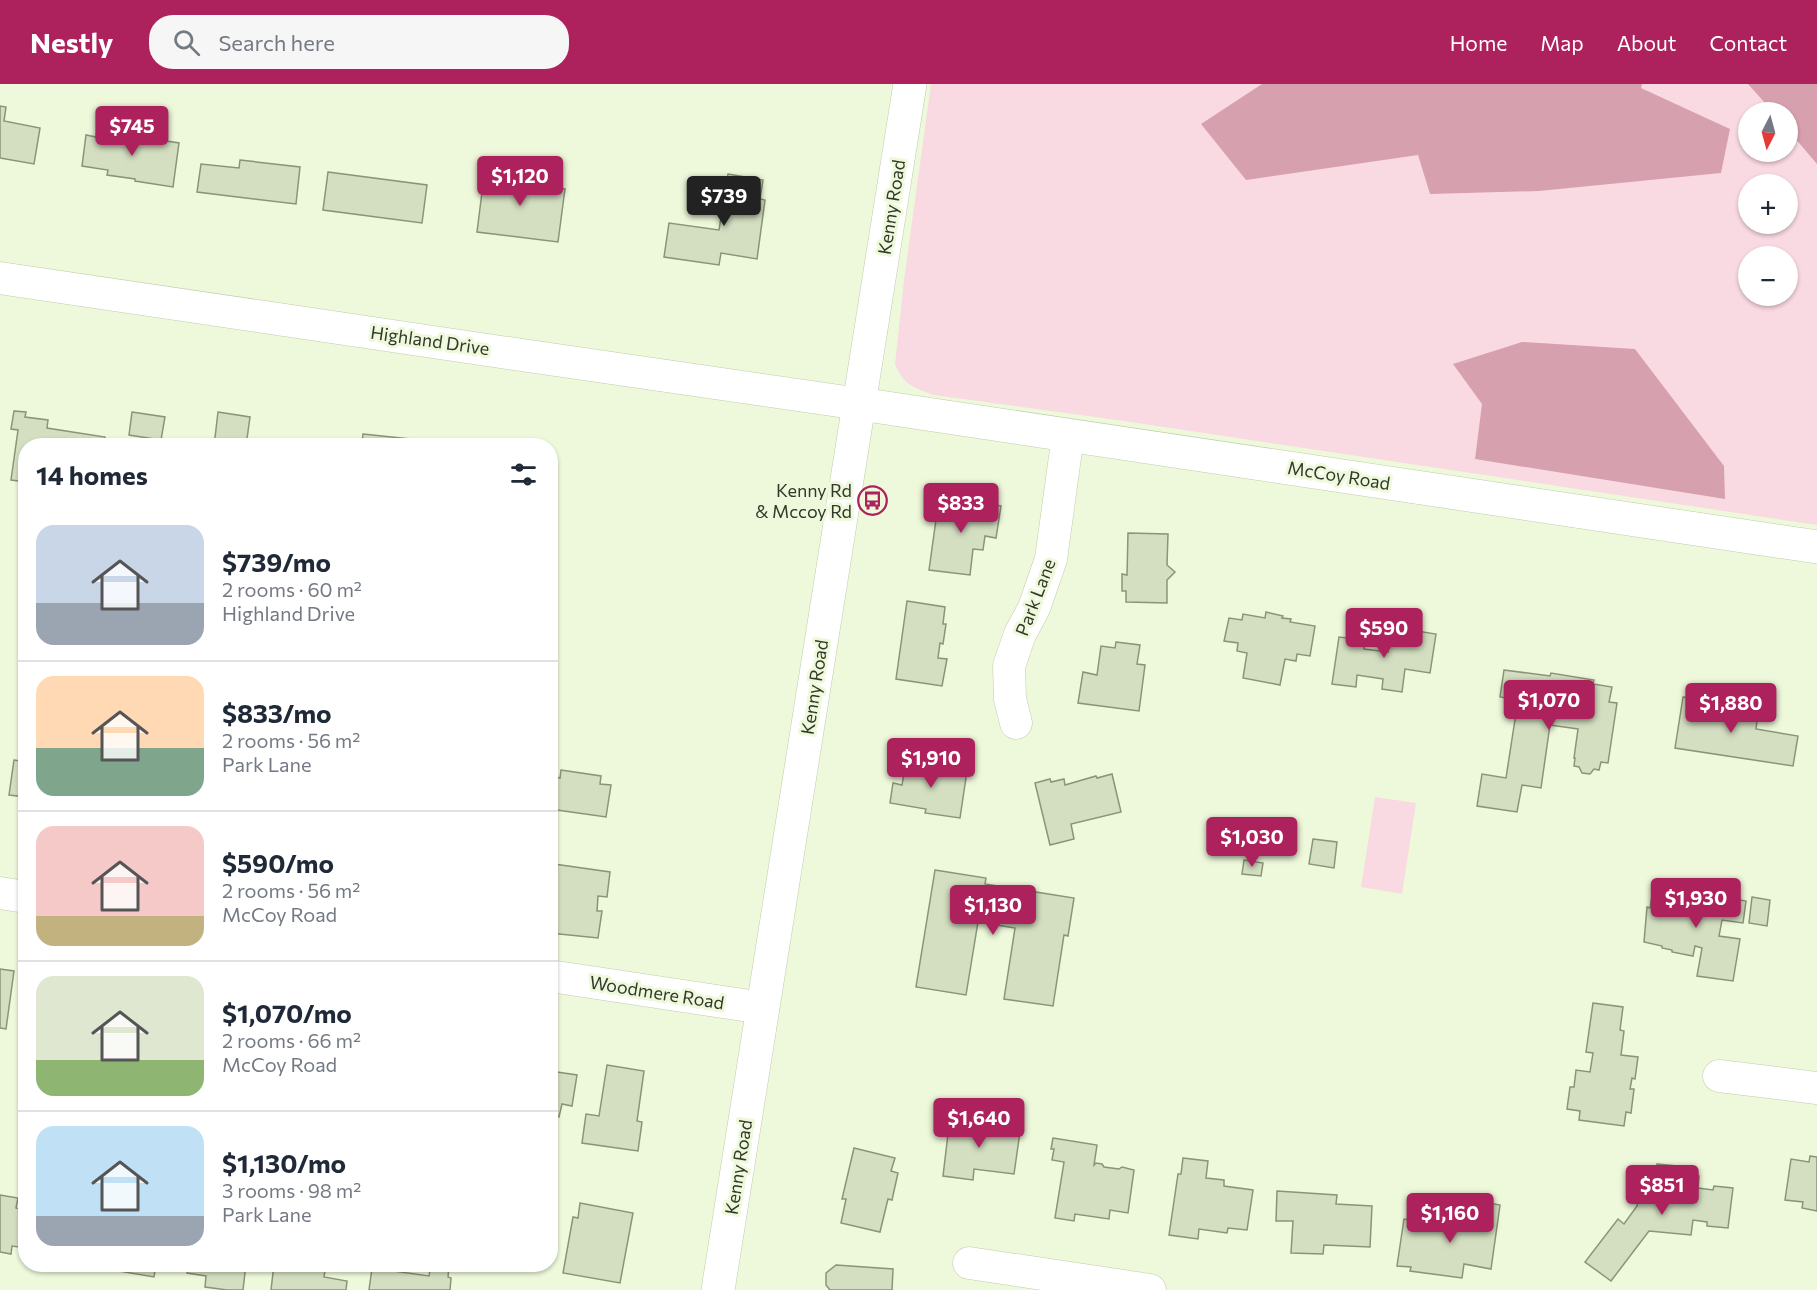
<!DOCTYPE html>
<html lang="en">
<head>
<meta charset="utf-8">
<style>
	:root { --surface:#fff; --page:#f6f6f7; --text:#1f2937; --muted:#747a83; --line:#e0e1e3; --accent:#ad215d }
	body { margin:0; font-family:Commissioner,sans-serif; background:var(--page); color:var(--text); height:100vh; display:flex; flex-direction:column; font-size:22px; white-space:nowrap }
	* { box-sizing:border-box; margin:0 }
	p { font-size:20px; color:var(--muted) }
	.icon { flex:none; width:33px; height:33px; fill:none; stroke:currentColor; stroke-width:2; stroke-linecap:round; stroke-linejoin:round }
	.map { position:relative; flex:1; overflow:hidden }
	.drawer { position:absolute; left:18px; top:354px; width:540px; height:834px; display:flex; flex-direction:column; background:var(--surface); border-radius:24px; box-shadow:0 2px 4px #0004 }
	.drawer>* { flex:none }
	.needle { width:39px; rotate:186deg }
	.buttons { position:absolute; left:1738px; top:18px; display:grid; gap:12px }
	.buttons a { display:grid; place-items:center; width:60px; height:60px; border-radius:50%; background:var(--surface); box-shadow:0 2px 4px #0004; font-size:30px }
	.price { position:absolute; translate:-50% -51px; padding:0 14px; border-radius:6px; background:var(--accent); color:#fff; font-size:20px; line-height:39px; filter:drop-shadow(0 2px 3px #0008) }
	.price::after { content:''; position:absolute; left:50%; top:36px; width:18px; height:14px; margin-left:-9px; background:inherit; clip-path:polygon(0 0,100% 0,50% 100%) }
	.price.current { background:#222; color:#fff }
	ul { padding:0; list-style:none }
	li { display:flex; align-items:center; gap:18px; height:150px; padding:0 18px }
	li+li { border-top:2px solid var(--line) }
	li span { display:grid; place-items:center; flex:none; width:168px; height:120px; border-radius:18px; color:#555 }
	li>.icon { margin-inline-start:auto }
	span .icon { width:72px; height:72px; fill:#fffc; stroke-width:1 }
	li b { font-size:26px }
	h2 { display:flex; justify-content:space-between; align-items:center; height:72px; padding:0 18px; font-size:26px }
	header { display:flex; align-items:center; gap:36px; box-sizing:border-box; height:84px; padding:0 30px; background:var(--accent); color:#fff }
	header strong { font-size:28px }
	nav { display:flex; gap:33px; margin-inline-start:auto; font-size:21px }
	.search { width:420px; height:54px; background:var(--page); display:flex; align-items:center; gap:15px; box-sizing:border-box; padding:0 21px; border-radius:24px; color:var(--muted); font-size:22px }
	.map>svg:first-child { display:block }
	.green { fill:#fadae2; fill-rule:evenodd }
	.forest { fill:#d7a0af }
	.building { fill:#d4dfc1; stroke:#8a9478; stroke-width:1.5 }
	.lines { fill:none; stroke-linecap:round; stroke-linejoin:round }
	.minor-casing { stroke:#c0ccae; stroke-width:33 }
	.major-casing { stroke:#c0ccae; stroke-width:34 }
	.minor { stroke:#fff; stroke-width:32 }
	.major { stroke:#fff; stroke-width:33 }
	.labels { text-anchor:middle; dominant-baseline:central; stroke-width:6; stroke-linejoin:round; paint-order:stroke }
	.street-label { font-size:18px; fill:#33382c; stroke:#eef9db }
	.poi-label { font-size:18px; fill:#33382c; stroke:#eef9db; text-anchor:end }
</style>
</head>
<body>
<header>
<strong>Nestly</strong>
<div class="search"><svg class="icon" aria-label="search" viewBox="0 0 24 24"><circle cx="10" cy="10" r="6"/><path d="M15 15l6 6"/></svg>Search here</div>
<nav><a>Home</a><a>Map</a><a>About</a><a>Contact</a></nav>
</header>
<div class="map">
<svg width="1817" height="1206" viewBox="0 0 1817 1206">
	<rect width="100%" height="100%" fill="#eef9db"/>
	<!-- green -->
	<g class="green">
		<path d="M931,0h886v441l-700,-105 -183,-25c-20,-7 -31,-10 -39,-31l9,-84zM1749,28h39v40h-39zM1749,100h39v40h-39zM1749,172h39v40h-39z"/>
		<polygon points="1375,713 1416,719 1402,810 1361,803"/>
	</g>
	<!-- forest -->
	<g class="forest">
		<polygon points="1262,0 1642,0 1641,4 1730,45 1721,89 1539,107 1430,110 1418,71 1246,96 1201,40"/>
		<polygon points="1748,0 1817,0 1817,80 1788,46 1788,28 1773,28"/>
		<polygon points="1522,258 1635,265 1724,382 1725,415 1475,375 1482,320 1453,280"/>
	</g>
	<!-- building -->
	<g class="building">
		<polygon points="0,22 6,23 4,37 40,44 34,80 0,74"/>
		<polygon points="98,41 115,43 115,49 179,59 173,103 135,97 135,95 107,91 108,86 82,82 86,51 96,53"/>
		<polygon points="240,76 300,83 296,120 197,108 201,80 239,84"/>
		<polygon points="485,84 533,90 532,101 565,105 558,158 477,148"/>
		<polygon points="328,88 427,101 422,139 323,126"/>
		<polygon points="728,90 763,96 760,115 765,116 757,175 721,169 719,181 664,173 669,139 719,146"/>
		<polygon points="14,327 26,328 25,333 48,336 47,344 105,353 103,362 26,362 26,398 11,396 18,346 11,345"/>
		<polygon points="132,328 165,333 161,356 129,351"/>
		<polygon points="218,328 250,333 246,362 214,362"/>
		<polygon points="363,350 410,355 409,362 362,362"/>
		<polygon points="939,414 1001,422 996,454 985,452 983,466 973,465 970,491 929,486"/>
		<polygon points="1128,449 1168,450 1167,481 1175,488 1167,496 1167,519 1126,518 1126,507 1122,507 1122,490 1127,491"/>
		<polygon points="907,517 945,523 943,540 946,540 943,560 940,559 938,574 947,575 942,602 896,595"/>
		<polygon points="1266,528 1283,532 1282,534 1291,535 1290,538 1315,542 1310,572 1297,570 1296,577 1285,575 1280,601 1243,594 1247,569 1237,567 1238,559 1224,557 1229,534 1242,536 1243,530 1265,534"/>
		<polygon points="1392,543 1436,550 1430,589 1405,585 1402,608 1382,605 1383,595 1357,591 1356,603 1332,600 1339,553 1365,556 1364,565 1388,568"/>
		<polygon points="1116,558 1140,561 1137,580 1145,581 1139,627 1078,619 1083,588 1097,591 1101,562 1115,564"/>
		<polygon points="1504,586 1550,592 1551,589 1594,596 1593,600 1612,603 1609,618 1617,619 1608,679 1601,678 1599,686 1594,685 1590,690 1582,689 1579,683 1574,682 1575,674 1574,674 1578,645 1550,641 1541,704 1522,701 1517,728 1477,722 1482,690 1506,694 1518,616 1500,613"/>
		<polygon points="1683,613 1731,620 1730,626 1758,630 1756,645 1798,652 1793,682 1675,664"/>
		<polygon points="921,672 935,674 933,683 967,687 960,734 925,729 926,725 890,719 893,699 902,701 906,678 920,681"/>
		<polygon points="14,676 26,678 26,713 9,711"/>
		<polygon points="561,686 601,692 600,700 611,701 606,733 550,725 550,692 560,694"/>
		<polygon points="1112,690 1121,728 1071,740 1074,755 1050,761 1035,699 1050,695 1051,698 1064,695 1065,701 1096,692 1097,694"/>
		<polygon points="1313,755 1337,758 1334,784 1309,780"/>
		<polygon points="1244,776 1263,779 1261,792 1242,790"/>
		<polygon points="554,780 610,788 607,813 598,812 597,827 602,827 598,854 550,849 550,789 553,790"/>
		<polygon points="935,786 986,794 985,800 1074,814 1068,852 1064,851 1053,922 1004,915 1015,844 978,838 966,911 916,903"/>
		<polygon points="1653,805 1699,813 1700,809 1746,817 1743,839 1722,836 1719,852 1740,855 1733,897 1697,892 1702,864 1695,862 1693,872 1672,868 1672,866 1662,864 1662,862 1644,858 1647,823 1650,824"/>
		<polygon points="1752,813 1770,816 1767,842 1749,839"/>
		<polygon points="0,885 14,887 6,945 0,944"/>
		<polygon points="1593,919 1623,923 1620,946 1624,947 1621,971 1638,973 1635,995 1632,994 1630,1005 1634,1005 1631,1029 1626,1028 1624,1042 1579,1036 1580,1027 1567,1025 1570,1003 1574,1003 1576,986 1590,988 1593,969 1586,968"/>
		<polygon points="607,981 644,987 637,1037 642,1038 638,1067 582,1059 586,1030 599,1032"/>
		<polygon points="550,987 577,991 572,1022 562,1020 559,1033 550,1032"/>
		<polygon points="950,1033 993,1039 993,1044 1020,1048 1014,1090 974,1085 973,1096 943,1092"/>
		<polygon points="1053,1054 1097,1061 1094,1081 1096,1079 1102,1080 1104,1083 1119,1085 1122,1083 1134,1086 1128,1129 1110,1126 1109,1135 1075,1130 1074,1137 1055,1134 1064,1078 1052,1076 1054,1065 1051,1065"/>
		<polygon points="854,1064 895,1074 891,1087 898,1089 892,1116 888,1115 880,1148 841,1139 846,1115 842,1115"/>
		<polygon points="1810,1072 1817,1073 1817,1127 1802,1124 1803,1118 1785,1116 1791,1075 1809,1078"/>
		<polygon points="1183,1074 1208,1077 1206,1094 1224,1096 1224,1102 1253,1106 1247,1146 1228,1144 1227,1149 1199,1145 1198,1155 1169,1151 1178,1090 1181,1090"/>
		<polygon points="1657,1080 1687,1083 1686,1091 1699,1092 1698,1104 1713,1106 1714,1102 1733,1104 1728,1144 1707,1142 1707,1138 1693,1136 1691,1151 1649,1147 1611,1197 1585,1178 1618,1135 1624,1140 1637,1122 1639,1107 1654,1109"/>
		<polygon points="1277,1107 1337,1111 1336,1120 1372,1122 1370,1163 1324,1161 1323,1170 1291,1169 1293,1137 1276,1137"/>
		<polygon points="0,1111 18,1114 16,1124 26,1126 26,1164 12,1162 11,1170 0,1168"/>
		<polygon points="1474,1116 1500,1121 1491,1185 1464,1180 1462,1194 1410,1187 1411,1183 1397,1182 1404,1135 1469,1145"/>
		<polygon points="580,1119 633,1129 620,1199 563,1189 573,1133 578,1134"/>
		<polygon points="106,1180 156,1180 154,1193 107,1185 108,1181"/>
		<polygon points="188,1180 246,1180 243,1206 227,1206 205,1203 206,1192 187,1189"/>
		<polygon points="274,1180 326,1180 324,1193 347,1197 346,1206 271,1206"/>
		<polygon points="431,1180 449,1182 448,1193 451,1194 450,1206 369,1206 372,1184 429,1192"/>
		<polygon points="836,1181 893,1185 892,1206 830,1206 826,1201 826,1189"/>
	</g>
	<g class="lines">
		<defs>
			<g id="minor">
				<path d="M0,194c287,41 573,86 860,126"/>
				<polyline points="1016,639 1010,615 1009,582 1020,550 1034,524 1051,475 1068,351"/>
				<polyline points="0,809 26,813"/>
				<polyline points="550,892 763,924"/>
				<polyline points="1719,992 1817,1004"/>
				<polyline points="969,1179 1150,1206"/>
			</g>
			<g id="major">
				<polyline points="860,320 1817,463"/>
				<polyline points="718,1206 910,0"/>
			</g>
		</defs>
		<!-- minor casing -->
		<use href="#minor" class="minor-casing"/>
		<!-- major casing -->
		<use href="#major" class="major-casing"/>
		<!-- minor -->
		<use href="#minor" class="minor"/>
		<!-- major -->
		<use href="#major" class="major"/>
	</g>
	<!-- icons -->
	<defs>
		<symbol id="bus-ring" viewBox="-11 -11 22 22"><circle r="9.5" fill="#eef9db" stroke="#ad215d" stroke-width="1.5"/><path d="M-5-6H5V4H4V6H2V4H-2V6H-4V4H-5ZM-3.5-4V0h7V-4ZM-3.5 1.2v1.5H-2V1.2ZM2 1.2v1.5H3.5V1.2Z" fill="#ad215d"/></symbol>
	</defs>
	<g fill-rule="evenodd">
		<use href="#bus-ring" x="856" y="400" width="33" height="33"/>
	</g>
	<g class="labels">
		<!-- street labels -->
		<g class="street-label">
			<text transform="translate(891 123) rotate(-81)">Kenny Road</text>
			<text transform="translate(430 256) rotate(8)">Highland Drive</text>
			<text transform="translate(1339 391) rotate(9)">McCoy Road</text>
			<text transform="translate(1035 513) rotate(-69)">Park Lane</text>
			<text transform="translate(814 603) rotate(-81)">Kenny Road</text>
			<text transform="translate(657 908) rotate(9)">Woodmere Road</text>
			<text transform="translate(738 1083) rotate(-81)">Kenny Road</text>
		</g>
		<!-- poi labels -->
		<g class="poi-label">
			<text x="852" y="406">Kenny Rd<tspan x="852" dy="21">&amp; Mccoy Rd</tspan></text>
		</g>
	</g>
</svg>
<div class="buttons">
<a><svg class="needle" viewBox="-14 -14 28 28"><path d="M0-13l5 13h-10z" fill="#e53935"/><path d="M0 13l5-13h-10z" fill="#747a83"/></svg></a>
<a>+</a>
<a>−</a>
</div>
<b class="price" style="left:132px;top:73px">$745</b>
<b class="price" style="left:520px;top:123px">$1,120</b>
<b class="price current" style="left:724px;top:143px">$739</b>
<b class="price" style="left:961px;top:450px">$833</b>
<b class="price" style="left:1384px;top:575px">$590</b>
<b class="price" style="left:1549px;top:647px">$1,070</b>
<b class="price" style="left:1731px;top:650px">$1,880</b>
<b class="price" style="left:931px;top:705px">$1,910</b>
<b class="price" style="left:1252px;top:784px">$1,030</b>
<b class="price" style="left:1696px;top:845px">$1,930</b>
<b class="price" style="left:993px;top:852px">$1,130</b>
<b class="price" style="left:979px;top:1065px">$1,640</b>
<b class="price" style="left:1662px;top:1132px">$851</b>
<b class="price" style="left:1450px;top:1160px">$1,160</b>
<section class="drawer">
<h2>14 homes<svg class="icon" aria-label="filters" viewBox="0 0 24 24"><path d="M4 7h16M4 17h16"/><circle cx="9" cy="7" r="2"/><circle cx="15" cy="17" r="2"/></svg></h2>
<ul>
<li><span style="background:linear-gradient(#c9d6e8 65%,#9aa5b1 0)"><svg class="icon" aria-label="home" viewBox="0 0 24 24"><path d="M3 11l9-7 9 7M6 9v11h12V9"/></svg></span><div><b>$739/mo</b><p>2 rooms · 60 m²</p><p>Highland Drive</p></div></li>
<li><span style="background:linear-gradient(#ffd9b3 60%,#7fa58c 0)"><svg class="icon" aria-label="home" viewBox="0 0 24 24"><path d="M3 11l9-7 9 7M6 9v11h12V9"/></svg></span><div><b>$833/mo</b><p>2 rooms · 56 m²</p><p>Park Lane</p></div></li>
<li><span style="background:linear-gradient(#f6c9c9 75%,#c2b280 0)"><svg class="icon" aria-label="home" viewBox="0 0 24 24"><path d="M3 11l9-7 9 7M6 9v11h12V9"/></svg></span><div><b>$590/mo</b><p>2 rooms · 56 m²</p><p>McCoy Road</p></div></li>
<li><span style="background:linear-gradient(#dfe7d0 70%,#8fb573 0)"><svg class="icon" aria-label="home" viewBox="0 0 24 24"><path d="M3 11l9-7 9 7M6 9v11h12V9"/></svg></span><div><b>$1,070/mo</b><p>2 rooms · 66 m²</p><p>McCoy Road</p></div></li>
<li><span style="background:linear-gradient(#bfe0f5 75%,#9aa5b1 0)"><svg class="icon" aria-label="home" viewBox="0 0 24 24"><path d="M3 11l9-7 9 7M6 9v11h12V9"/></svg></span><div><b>$1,130/mo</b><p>3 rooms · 98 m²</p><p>Park Lane</p></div></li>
</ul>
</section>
</div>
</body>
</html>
